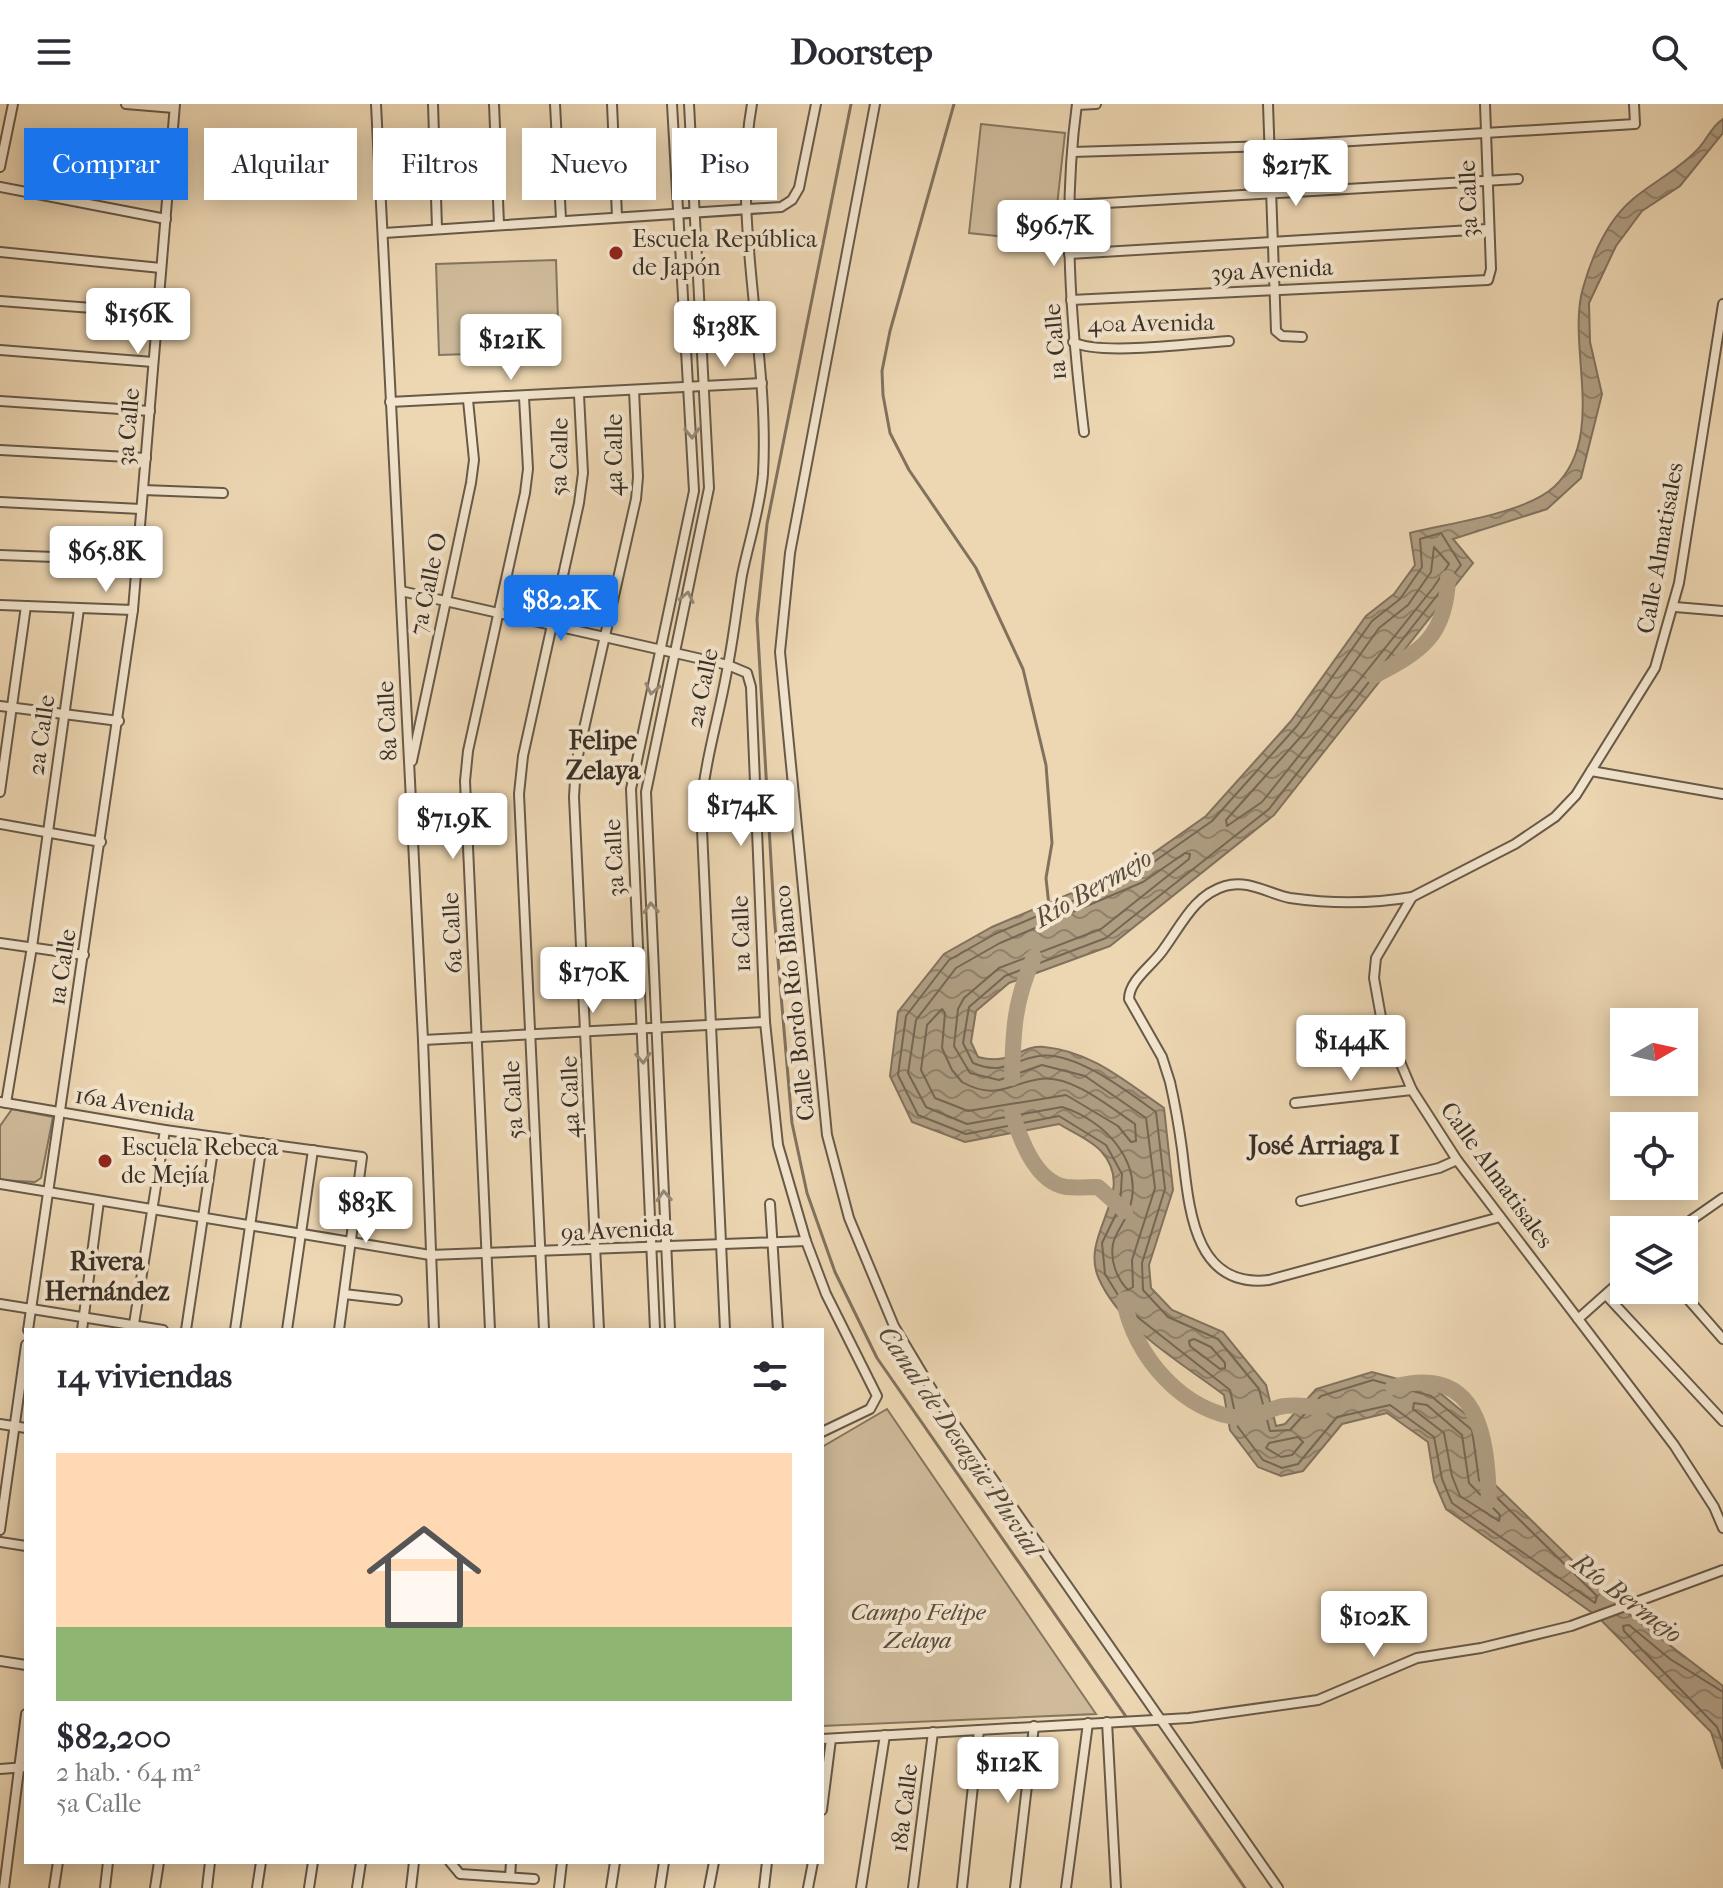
<!DOCTYPE html>
<html lang="es">
<head>
<meta charset="utf-8">
<style>
	:root { --surface:#fff; --page:#f7f7f7; --text:#2b2b33; --muted:#7c7c81; --accent:#1a73e8 }
	body { margin:0; font-family:"IM FELL French Canon",serif; background:var(--page); color:var(--text); height:100vh; display:flex; flex-direction:column; font-size:30px; white-space:nowrap }
	* { box-sizing:border-box; margin:0 }
	p { font-size:26px; color:var(--muted) }
	.icon { flex:none; width:44px; height:44px; fill:none; stroke:currentColor; stroke-width:2; stroke-linecap:round; stroke-linejoin:round }
	.map { position:relative; flex:1; overflow:hidden }
	.side { position:absolute; left:24px; top:1224px; width:800px; height:536px; display:flex; flex-direction:column; background:var(--surface); border-radius:0px; box-shadow:0 4px 20px #0003 }
	.side>* { flex:none }
	.hud { position:absolute; left:24px; top:24px; width:800px; height:72px; display:flex; gap:16px }
	.needle { width:52px; rotate:81deg }
	.controls { position:absolute; left:1610px; top:904px; display:grid; gap:16px }
	.controls a { display:grid; place-items:center; width:88px; height:88px; border-radius:0px; background:var(--surface); box-shadow:0 4px 20px #0003; font-size:40px }
	.price { position:absolute; translate:-50% -68px; padding:0 18px; border-radius:8px; background:#fff; color:#222; font-size:26px; line-height:52px; filter:drop-shadow(0 2px 4px #0008) }
	.price::after { content:''; position:absolute; left:50%; top:48px; width:24px; height:18px; margin-left:-12px; background:inherit; clip-path:polygon(0 0,100% 0,50% 100%) }
	.price.on { background:var(--accent); color:#fff }
	ul { padding:0; list-style:none }
	li { display:grid; align-content:center; gap:16px; height:424px; padding:0 32px }
	li span { display:grid; place-items:center; height:248px; border-radius:0px; color:#555 }
	li>.icon { margin-inline-start:auto }
	span .icon { width:144px; height:144px; fill:#fffc; stroke-width:1 }
	li b { font-size:34px }
	h2 { display:flex; justify-content:space-between; align-items:center; height:96px; padding:0 32px; font-size:34px }
	.pill { padding:0 28px; border-radius:0px; background:var(--surface); box-shadow:0 4px 20px #0003; font-size:28px; line-height:72px }
	.pill.on { background:var(--accent); color:#fff }
	header { display:flex; justify-content:space-between; align-items:center; height:104px; padding:0 32px; background:var(--surface); font-size:36px; font-weight:800 }
	.map>svg:first-child { display:block }
	.park { fill:#cfbb9b; stroke:#847660; stroke-width:2 }
	.water { fill:url(#water-waves); stroke:#81725e; stroke-width:2 }
	.lines { fill:none; stroke-linecap:round; stroke-linejoin:round }
	.shore { stroke:#756754; stroke-width:2 }
	.stream { stroke:#81725e; stroke-width:3 }
	.river { stroke:#b09e83; stroke-width:16 }
	.minor-casing { stroke:#675a49; stroke-width:12 }
	.minor { stroke:#f3e5ce; stroke-width:8 }
	.oneway { stroke:#968a7a }
	.poi-dot { fill:#8f2418; stroke:#f3e5ce; stroke-width:3 }
	.labels { text-anchor:middle; dominant-baseline:central; stroke-width:8; stroke-linejoin:round; paint-order:stroke }
	.street-label { font-size:24px; fill:#3a3026; stroke:#f3e5ce }
	.poi-label { font-size:24px; fill:#3a3026; stroke:#f3e5ce; text-anchor:start }
	.park-label { font-size:24px; font-style:italic; fill:#584c3d; stroke:#f3e5ce }
	.neighbourhood-label { font-size:26px; font-weight:bold; fill:#3a3026; stroke:#f3e5ce }
	.water-label { font-size:26px; font-style:italic; fill:#584c3d; stroke:#f3e5ce }
</style>
</head>
<body>
<header><svg class="icon" aria-label="menu" viewBox="0 0 24 24"><path d="M4 6h16M4 12h16M4 18h16"/></svg>Doorstep<svg class="icon" aria-label="search" viewBox="0 0 24 24"><circle cx="10" cy="10" r="6"/><path d="M15 15l6 6"/></svg></header>
<div class="map">
<svg width="1723" height="1784" viewBox="0 0 1723 1784">
	<defs>
		<pattern id="water-waves" width="16" height="10" patternUnits="userSpaceOnUse" patternTransform="scale(2)"><rect width="16" height="10" fill="#b09e83"/><path d="M0 5q4-4 8 0t8 0" fill="none" stroke="#90816b"/></pattern>
	</defs>
	<rect width="100%" height="100%" fill="#edd7b3"/>
	<filter id="stains"><feTurbulence type="fractalNoise" baseFrequency=".0025" numOctaves="4"/><feColorMatrix values="0 0 0 0 .2 0 0 0 0 .09 0 0 0 0 .02 0 0 0 .5 -.17"/></filter>
	<radialGradient id="worn" r=".72"><stop offset=".6" stop-color="#630" stop-opacity="0"/><stop offset="1" stop-color="#630" stop-opacity=".3"/></radialGradient>
	<!-- park -->
	<g class="park">
		<polygon points="981,20 1065,29 1053,138 969,129"/>
		<polygon points="556,156 559,247 439,251 436,160"/>
		<polygon points="12,1005 53,1013 41,1074 35,1078 0,1076 0,1022"/>
		<polygon points="887,1305 1096,1610 822,1622 822,1343"/>
	</g>
	<!-- water -->
	<path class="water" d="M1723,15v14l-43,53 -38,25 -26,35 -27,57 1,39 12,52 -21,84 -34,31 -94,30 20,24 -199,252 -164,131 -101,37 -33,28 -5,31 7,15c35,9 41,-12 66,-10 47,4 82,35 120,61l9,82 -24,75 2,23 21,22 51,22 43,53 10,41 9,-2 31,-35 56,-17 63,17 45,37 5,49 135,132 103,79v83l-12,-37 -113,-115 -152,-108 -12,-28 -6,-39 -41,-29 -45,11 -39,47 -22,5 -23,-9 -28,-37 -6,-35c-43,-33 -102,-65 -125,-116 -21,-45 40,-86 2,-128 -10,-11 -29,-19 -42,-27l-94,18 -53,-20 -22,-46 8,-64 46,-58 48,-27 143,-61 71,-50 85,-95 75,-105 28,-22 21,-29 -5,-32c39,-10 114,-19 144,-46 54,-50 12,-141 29,-199 9,-32 25,-68 50,-89 20,-17 45,-29 63,-48 11,-10 14,-24 27,-32z"/>
	<g class="lines">
		<!-- shore -->
		<g class="shore">
			<path d="M1441,429l20,32 -192,244 -163,129 -101,38 -36,31 -6,36 10,20c31,13 38,-3 66,-7 35,-6 89,36 117,56l9,77 -23,74 1,27 25,27 50,22 41,50 11,42 20,-1 31,-34 52,-16 58,16 41,34 7,50 118,116 -2,7 -143,-100 -10,-24 -8,-42 -44,-32 -53,12 -39,47 -16,4 -19,-8 -25,-33 -8,-37 -104,-82 -21,-34 -3,-31 18,-37 2,-32 -16,-29 -47,-29 -93,18 -48,-19 -20,-40 8,-59 43,-56 46,-26 143,-61 74,-52 85,-95 75,-105 28,-22 22,-32 -2,-28z"/>
			<polygon points="1434,443 1449,460 1433,484 1262,698 1227,722 1226,716 1305,628 1379,524 1408,501 1431,468"/>
			<path d="M1185,749l5,1 -1,5 -88,70 -102,39 -35,30 -6,11 -4,37 16,27 29,7 43,-15 43,11 61,42 9,70 -23,72 1,27 -5,3c-11,-11 -18,-29 -15,-46 2,-11 12,-22 16,-34 16,-47 -24,-90 -67,-103l-95,17 -41,-17 -18,-34 8,-53 40,-52 44,-25 143,-61z"/>
			<path d="M942,905l3,4 -3,35 10,22 10,12c34,19 46,2 78,-3 31,-5 71,29 95,45l1,17 -5,1 -13,-16 -52,-31 -98,16 -33,-13 -14,-28 6,-45z"/>
			<polygon points="1194,1235 1211,1243 1225,1259 1225,1264 1220,1265 1190,1242 1189,1237"/>
			<polygon points="1414,1299 1427,1301 1462,1331 1469,1379 1500,1411 1499,1417 1460,1392 1452,1372 1444,1329 1413,1305"/>
			<polygon points="1298,1333 1303,1338 1292,1351 1281,1353 1266,1344 1269,1339"/>
			<polyline points="1723,1588 1670,1555 1629,1521 1623,1522 1624,1527 1717,1623 1723,1639"/>
		</g>
		<!-- stream -->
		<g class="stream">
			<polyline points="851,0 767,420 757,515 774,809 792,1019 807,1089 835,1168 877,1254 1245,1784"/>
			<polyline points="954,0 890,227 882,267 883,291 890,329 909,366 976,464 1023,565 1046,661 1052,739 1046,774 1049,802"/>
		</g>
		<!-- river -->
		<g class="river">
			<path d="M1374,572c48,-25 72,-40 74,-98"/>
			<path d="M1012,974c1,-46 2,-77 22,-121"/>
			<path d="M1012,1009c8,25 23,69 54,74 10,1 22,0 32,0l27,24"/>
			<path d="M1124,1196c9,55 61,115 119,118 13,1 28,-11 42,-12 11,-2 25,1 37,1"/>
			<path d="M1393,1283c86,-23 94,49 96,114"/>
		</g>
		<defs>
			<g id="minor">
				<polyline points="126,0 174,4"/>
				<polyline points="376,0 423,936 434,1226"/>
				<polyline points="433,0 437,124"/>
				<polyline points="494,0 499,120"/>
				<polyline points="555,0 561,115"/>
				<polyline points="612,0 617,112"/>
				<polyline points="875,0 790,449 780,548 827,1031 849,1114 894,1222 940,1299 1278,1784"/>
				<path d="M1077,0c-15,109 -6,220 7,328"/>
				<polyline points="1268,0 1276,227 1282,232 1302,233"/>
				<polyline points="1077,1 1096,0"/>
				<polyline points="1072,48 1270,42 1635,20 1634,0"/>
				<polyline points="0,63 13,0"/>
				<polyline points="0,83 166,115"/>
				<polyline points="1072,101 1518,75"/>
				<polyline points="384,129 781,103 792,96 799,84 816,0"/>
				<polyline points="0,148 161,164"/>
				<polyline points="1069,150 1488,125"/>
				<polyline points="1071,196 1488,176 1491,165 1485,0"/>
				<polyline points="0,197 158,209"/>
				<polyline points="1723,200 1679,479 1655,564 1576,691 1555,713 1515,740 1412,793 1376,854 1374,874 1381,913 1412,986 1457,1056 1674,1341 1714,1403 1723,1424"/>
				<path d="M1073,238c27,14 122,1 156,-1"/>
				<polyline points="0,246 153,258"/>
				<polyline points="0,297 150,307"/>
				<polyline points="390,298 762,279"/>
				<polyline points="0,346 146,354"/>
				<polyline points="143,386 223,389"/>
				<polyline points="0,398 141,405"/>
				<polyline points="0,451 136,456"/>
				<polyline points="401,487 728,561 747,569 751,583 765,918 778,1041 806,1137 826,1190 877,1292 870,1305 822,1328"/>
				<polyline points="0,501 133,506"/>
				<polyline points="1675,503 1723,507"/>
				<polyline points="0,602 119,617"/>
				<polyline points="412,657 471,379 474,356 468,296"/>
				<polyline points="1591,667 1723,690"/>
				<polyline points="0,688 26,502"/>
				<polyline points="0,720 101,738"/>
				<path d="M1412,793c-41,7 -80,7 -122,1 -21,-4 -42,-19 -65,-12 -31,9 -44,40 -62,64 -10,15 -34,30 -34,49l33,58 8,25c5,22 9,45 12,67 7,56 10,140 87,131l231,-63"/>
				<polyline points="0,839 84,851"/>
				<polyline points="423,936 765,918"/>
				<polyline points="0,998 165,1026 362,1053 339,1226"/>
				<polyline points="6,999 32,843 79,505"/>
				<polyline points="1295,999 1412,986"/>
				<polyline points="0,1080 430,1151 806,1137"/>
				<polyline points="1301,1097 1439,1064 1457,1056"/>
				<polyline points="770,1100 778,1226"/>
				<polyline points="1677,1126 1723,1094"/>
				<polyline points="1680,1186 1723,1235"/>
				<polyline points="344,1190 397,1196"/>
				<polyline points="1606,1191 1723,1317"/>
				<polyline points="0,1200 163,1226"/>
				<polyline points="1578,1215 1624,1174"/>
				<polyline points="28,1226 133,506 175,0"/>
				<polyline points="82,1226 99,1097"/>
				<polyline points="133,1226 165,1026"/>
				<polyline points="186,1226 215,1033"/>
				<polyline points="235,1226 262,1039"/>
				<polyline points="287,1226 313,1046"/>
				<polyline points="490,1226 465,677 468,647 525,389 528,365 524,293"/>
				<polyline points="544,1226 519,690 523,652 579,399 583,369 579,291"/>
				<polyline points="599,1226 574,693 576,660 636,395 638,373 634,286"/>
				<polyline points="655,1226 631,685 694,387 672,0"/>
				<polyline points="670,1226 646,688 709,384 689,0"/>
				<path d="M725,1226l-24,-522c4,-49 19,-95 27,-143 6,-30 9,-60 14,-90 7,-34 18,-66 21,-101 7,-120 -32,-255 -11,-370"/>
				<polyline points="0,1320 26,1324"/>
				<polyline points="0,1426 26,1241"/>
				<polyline points="0,1438 26,1442"/>
				<polyline points="0,1557 26,1561"/>
				<polyline points="1107,1618 1116,1784"/>
				<polyline points="822,1635 1189,1614 1318,1596 1417,1554 1481,1544 1571,1522 1723,1466"/>
				<polyline points="0,1665 26,1663"/>
				<polyline points="822,1706 831,1635"/>
				<polyline points="450,1758 460,1770 534,1775"/>
				<polyline points="510,1773 511,1758"/>
				<polyline points="4,1784 26,1610"/>
				<polyline points="54,1784 58,1758"/>
				<polyline points="105,1784 108,1758"/>
				<polyline points="155,1784 159,1758"/>
				<polyline points="207,1784 210,1758"/>
				<polyline points="257,1784 261,1758"/>
				<polyline points="309,1784 313,1758"/>
				<polyline points="357,1784 361,1758"/>
				<polyline points="411,1784 414,1758"/>
				<polyline points="559,1784 562,1758"/>
				<polyline points="611,1784 615,1758"/>
				<polyline points="660,1784 664,1758"/>
				<polyline points="709,1784 714,1758"/>
				<polyline points="764,1784 767,1758"/>
				<polyline points="808,1784 813,1758"/>
				<polyline points="861,1784 885,1631"/>
				<polyline points="913,1784 933,1628"/>
				<polyline points="962,1784 979,1626"/>
				<polyline points="1015,1784 1034,1622"/>
				<polyline points="1066,1784 1088,1619"/>
			</g>
		</defs>
		<!-- minor casing -->
		<use href="#minor" class="minor-casing"/>
		<!-- minor -->
		<use href="#minor" class="minor"/>
	</g>
	<!-- one-way arrows -->
	<defs><path id="oneway-chevron" d="M-2-3.5L2.5 0L-2 3.5" fill="none" stroke-width="1.6" stroke-linecap="round" stroke-linejoin="round" transform="scale(2)"/></defs>
	<g class="oneway">
		<use href="#oneway-chevron" transform="translate(692 329) rotate(88)"/>
		<use href="#oneway-chevron" transform="translate(687 493) rotate(-78)"/>
		<use href="#oneway-chevron" transform="translate(652 585) rotate(102)"/>
		<use href="#oneway-chevron" transform="translate(651 804) rotate(-93)"/>
		<use href="#oneway-chevron" transform="translate(643 954) rotate(87)"/>
		<use href="#oneway-chevron" transform="translate(664 1092) rotate(-93)"/>
	</g>
	<!-- markers -->
	<g class="poi-dot">
		<circle cx="616" cy="149" r="8"/>
		<circle cx="105" cy="1057" r="8"/>
	</g>
	<g class="labels">
		<!-- street labels -->
		<g class="street-label">
			<text transform="translate(1468 95) rotate(-92)">3a Calle</text>
			<text transform="translate(1272 166) rotate(-3)">39a Avenida</text>
			<text transform="translate(1151 219) rotate(-1)">40a Avenida</text>
			<text transform="translate(1055 238) rotate(-95)">1a Calle</text>
			<text transform="translate(128 323) rotate(-85)">3a Calle</text>
			<text transform="translate(614 351) rotate(-90)">4a Calle</text>
			<text transform="translate(559 353) rotate(-89)">5a Calle</text>
			<text transform="translate(1660 444) rotate(-80)">Calle Almatisales</text>
			<text transform="translate(428 480) rotate(-78)">7a Calle O</text>
			<text transform="translate(702 584) rotate(-78)">2a Calle</text>
			<text transform="translate(387 617) rotate(-93)">8a Calle</text>
			<text transform="translate(41 631) rotate(-82)">2a Calle</text>
			<text transform="translate(614 754) rotate(-93)">3a Calle</text>
			<text transform="translate(452 829) rotate(-93)">6a Calle</text>
			<text transform="translate(741 830) rotate(-92)">1a Calle</text>
			<text transform="translate(62 863) rotate(-81)">1a Calle</text>
			<text transform="translate(794 899) rotate(-96)">Calle Bordo Río Blanco</text>
			<text transform="translate(570 993) rotate(-92)">4a Calle</text>
			<text transform="translate(513 996) rotate(-93)">5a Calle</text>
			<text transform="translate(135 1000) rotate(9)">16a Avenida</text>
			<text transform="translate(1497 1071) rotate(54)">Calle Almatisales</text>
			<text transform="translate(617 1126) rotate(-3)">9a Avenida</text>
			<text transform="translate(904 1704) rotate(-83)">18a Calle</text>
		</g>
		<!-- poi labels -->
		<g class="poi-label">
			<text x="632" y="135">Escuela República<tspan x="632" dy="28">de Japón</tspan></text>
			<text x="121" y="1043">Escuela Rebeca<tspan x="121" dy="28">de Mejía</tspan></text>
		</g>
		<!-- park labels -->
		<g class="park-label">
			<text x="918" y="1508">Campo Felipe<tspan x="918" dy="28">Zelaya</tspan></text>
		</g>
		<!-- neighbourhood labels -->
		<g class="neighbourhood-label">
			<text x="603" y="636">Felipe<tspan x="603" dy="30">Zelaya</tspan></text>
			<text x="1324" y="1041">José Arriaga I</text>
			<text x="107" y="1157">Rivera<tspan x="107" dy="30">Hernández</tspan></text>
		</g>
		<!-- water labels -->
		<g class="water-label">
			<text transform="translate(1093 784) rotate(-30)">Río Bermejo</text>
			<text transform="translate(960 1337) rotate(56)">Canal de Desagüe Pluvial</text>
			<text transform="translate(1627 1494) rotate(37)">Río Bermejo</text>
		</g>
	</g>
	<rect width="100%" height="100%" filter="url(#stains)"/>
	<rect width="100%" height="100%" fill="url(#worn)"/>
</svg>
<div class="controls">
<a><svg class="needle" viewBox="-14 -14 28 28"><path d="M0-13l5 13h-10z" fill="#e53935"/><path d="M0 13l5-13h-10z" fill="#7c7c81"/></svg></a>
<a><svg class="icon" aria-label="locate" viewBox="0 0 24 24"><circle cx="12" cy="12" r="6"/><path d="M12 2v4M12 18v4M2 12h4M18 12h4"/></svg></a>
<a><svg class="icon" aria-label="layers" viewBox="0 0 24 24"><path d="M12 4l9 5-9 5-9-5zM3 14l9 5 9-5"/></svg></a>
</div>
<b class="price" style="left:1296px;top:104px">$217K</b>
<b class="price" style="left:1054px;top:164px">$96.7K</b>
<b class="price" style="left:138px;top:252px">$156K</b>
<b class="price" style="left:725px;top:265px">$138K</b>
<b class="price" style="left:511px;top:278px">$121K</b>
<b class="price" style="left:106px;top:490px">$65.8K</b>
<b class="price on" style="left:561px;top:539px">$82.2K</b>
<b class="price" style="left:741px;top:744px">$174K</b>
<b class="price" style="left:453px;top:757px">$71.9K</b>
<b class="price" style="left:593px;top:911px">$170K</b>
<b class="price" style="left:1351px;top:979px">$144K</b>
<b class="price" style="left:366px;top:1141px">$83K</b>
<b class="price" style="left:1374px;top:1555px">$102K</b>
<b class="price" style="left:1008px;top:1701px">$112K</b>
<div class="hud">
<a class="pill on">Comprar</a>
<a class="pill">Alquilar</a>
<a class="pill">Filtros</a>
<a class="pill">Nuevo</a>
<a class="pill">Piso</a>
</div>
<section class="side">
<h2>14 viviendas<svg class="icon" aria-label="filters" viewBox="0 0 24 24"><path d="M4 7h16M4 17h16"/><circle cx="9" cy="7" r="2"/><circle cx="15" cy="17" r="2"/></svg></h2>
<ul>
<li><span style="background:linear-gradient(#ffd9b3 70%,#8fb573 0)"><svg class="icon" aria-label="home" viewBox="0 0 24 24"><path d="M3 11l9-7 9 7M6 9v11h12V9"/></svg></span><div><b>$82,200</b><p>2 hab. · 64 m²</p><p>5a Calle</p></div></li>
</ul>
</section>
</div>
</body>
</html>
